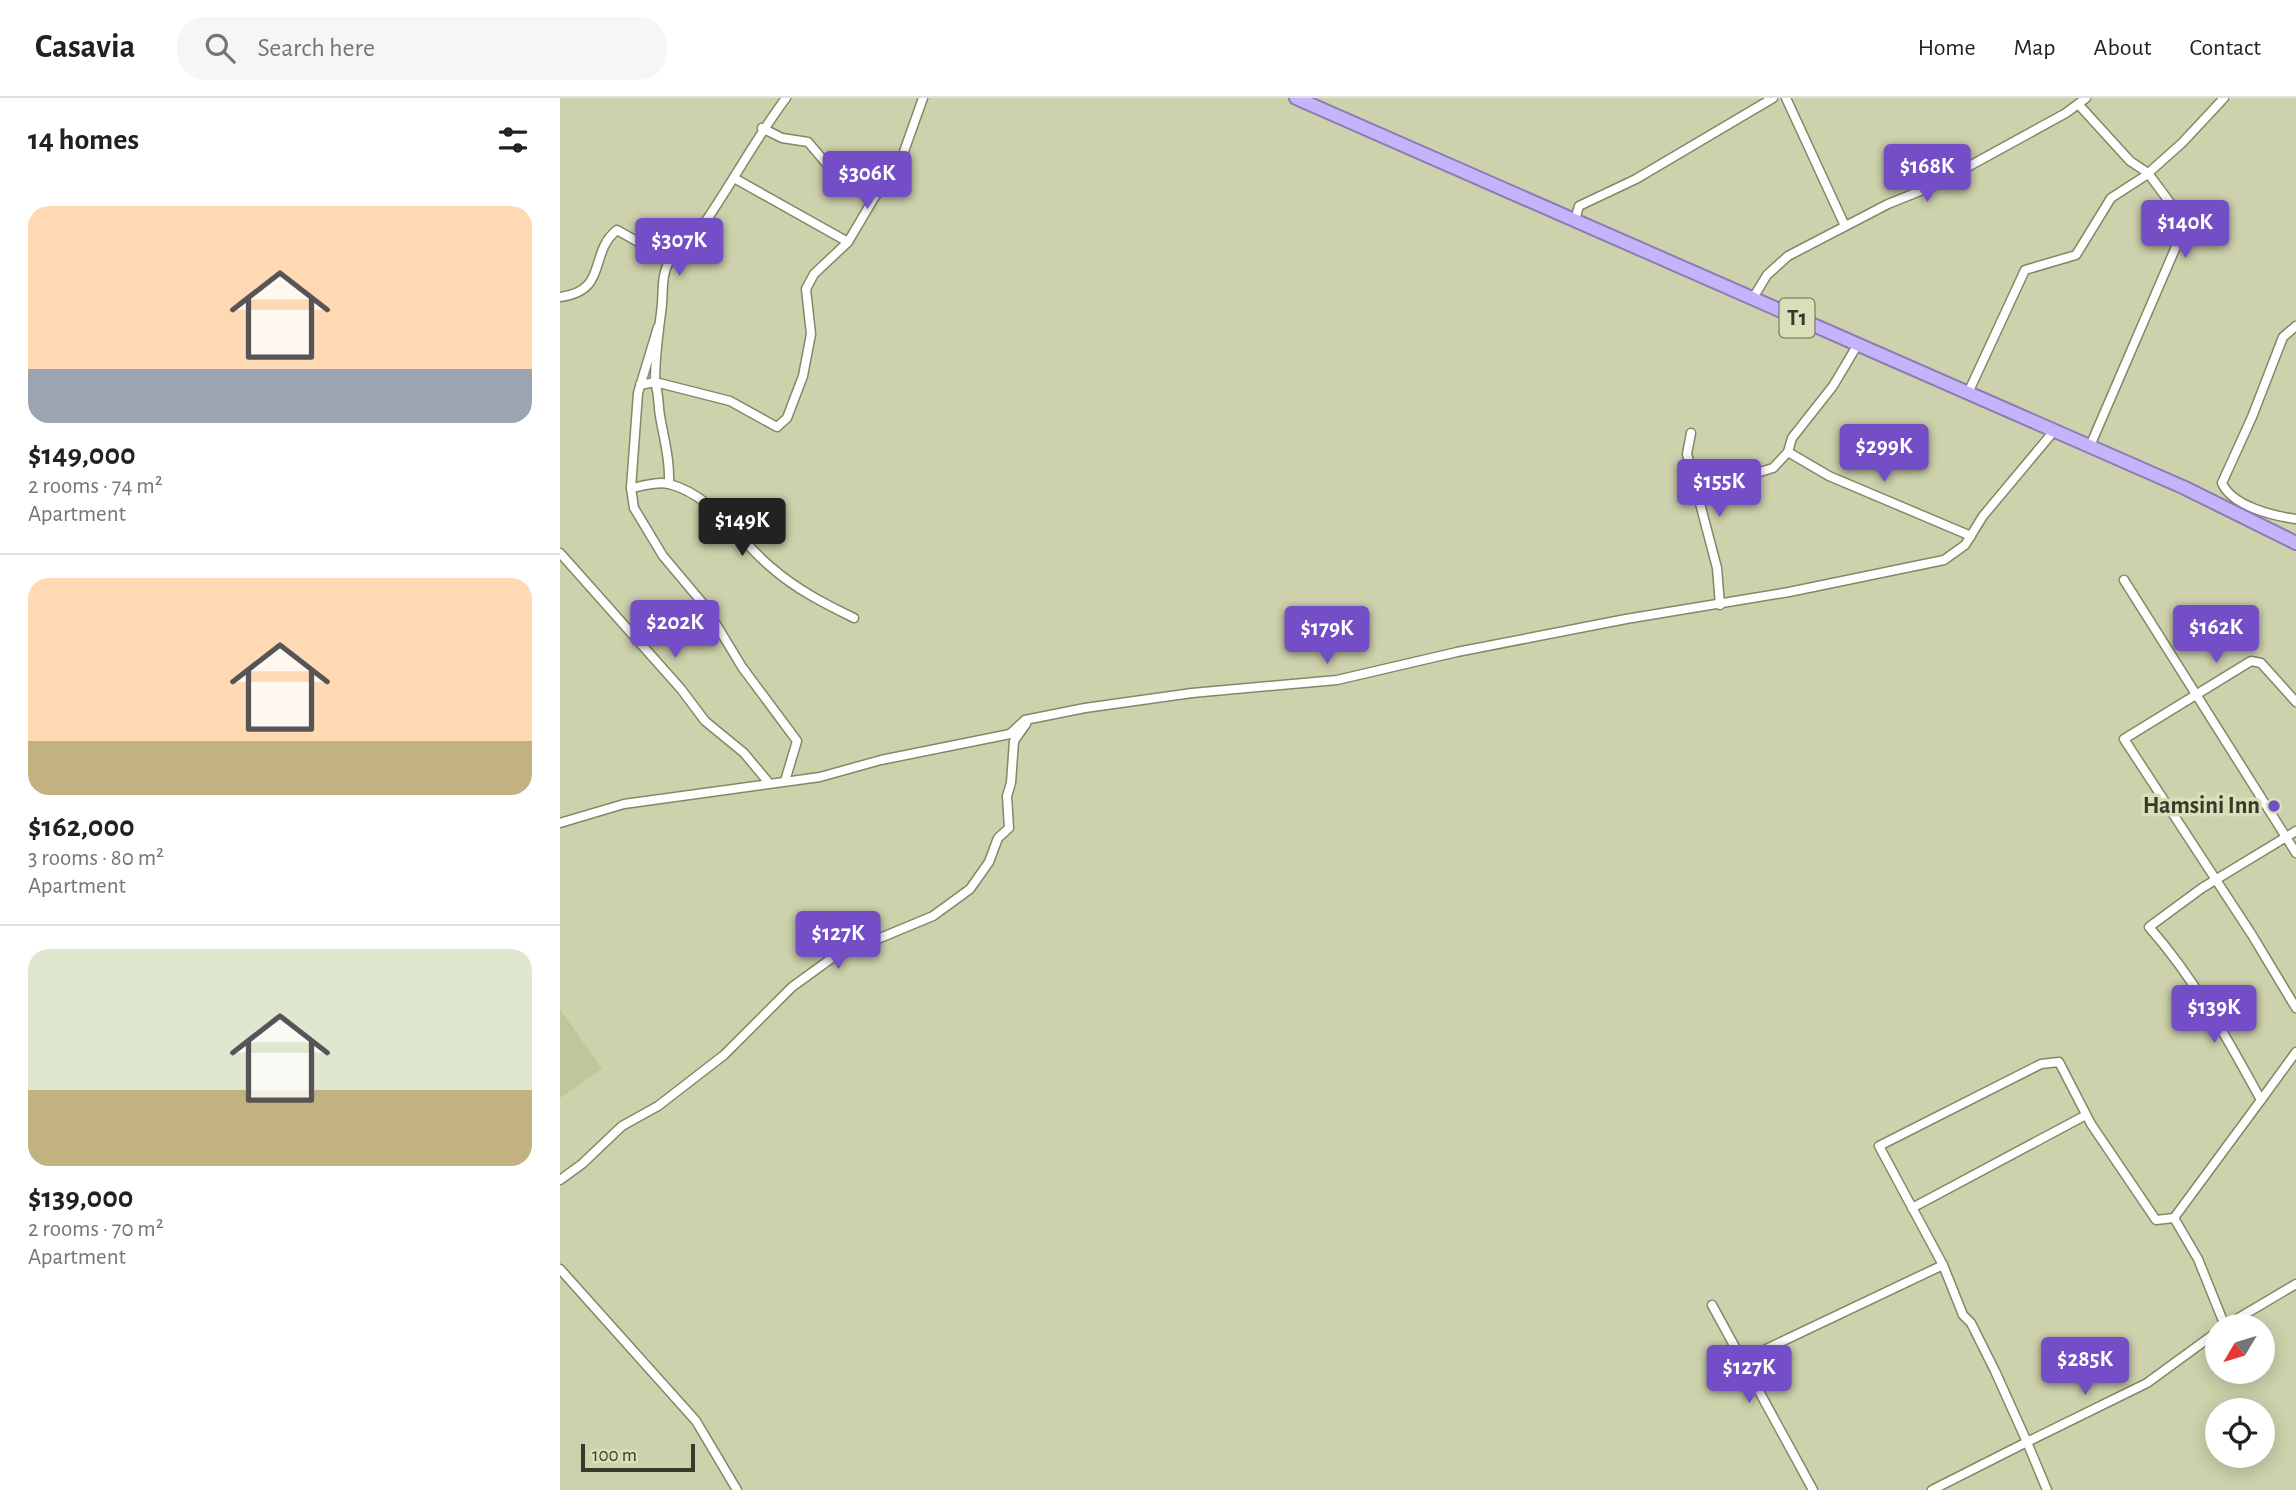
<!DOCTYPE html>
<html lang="en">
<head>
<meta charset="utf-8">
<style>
	:root { --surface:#fff; --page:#f6f6f6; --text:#202124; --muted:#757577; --line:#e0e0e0; --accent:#744ec7 }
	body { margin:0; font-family:"Alegreya Sans",sans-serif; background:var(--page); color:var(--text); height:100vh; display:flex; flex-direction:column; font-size:26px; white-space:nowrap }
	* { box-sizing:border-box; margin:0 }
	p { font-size:23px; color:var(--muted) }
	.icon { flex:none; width:38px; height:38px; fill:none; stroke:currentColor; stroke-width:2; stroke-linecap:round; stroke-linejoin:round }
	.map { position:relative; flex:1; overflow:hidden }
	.panel { display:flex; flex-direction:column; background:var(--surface); width:560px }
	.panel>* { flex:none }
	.needle { width:46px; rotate:232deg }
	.controls { position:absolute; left:1645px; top:1216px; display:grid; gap:14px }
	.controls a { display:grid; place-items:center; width:70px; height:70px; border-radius:50%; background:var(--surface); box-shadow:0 4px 18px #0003; font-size:35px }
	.scale { position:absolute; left:21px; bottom:18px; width:114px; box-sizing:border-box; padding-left:7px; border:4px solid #37392a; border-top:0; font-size:19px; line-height:24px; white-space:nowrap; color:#37392a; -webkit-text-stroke:5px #dadfb9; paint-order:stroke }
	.price { position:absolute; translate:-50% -60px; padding:0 16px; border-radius:7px; background:var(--accent); color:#fff; font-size:23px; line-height:46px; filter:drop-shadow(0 2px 4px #0008) }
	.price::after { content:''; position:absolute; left:50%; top:42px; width:21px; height:16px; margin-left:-10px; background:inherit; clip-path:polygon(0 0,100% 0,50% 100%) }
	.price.on { background:#222; color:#fff }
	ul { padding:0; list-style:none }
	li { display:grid; align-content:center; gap:14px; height:371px; padding:0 28px }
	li+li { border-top:2px solid var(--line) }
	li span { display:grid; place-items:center; height:217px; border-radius:21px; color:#555 }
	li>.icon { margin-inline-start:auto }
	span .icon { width:126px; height:126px; fill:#fffc; stroke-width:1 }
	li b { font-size:30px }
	h2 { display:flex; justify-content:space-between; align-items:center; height:84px; padding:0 28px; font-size:30px }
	header { display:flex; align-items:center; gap:42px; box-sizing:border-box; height:98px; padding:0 35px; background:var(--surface); border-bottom:2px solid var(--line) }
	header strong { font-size:33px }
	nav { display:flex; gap:38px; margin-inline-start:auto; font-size:24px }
	.search { width:490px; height:63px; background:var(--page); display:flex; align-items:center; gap:18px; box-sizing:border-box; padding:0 24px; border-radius:28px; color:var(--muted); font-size:26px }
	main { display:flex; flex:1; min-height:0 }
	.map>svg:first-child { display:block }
	.built { fill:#c0c69a }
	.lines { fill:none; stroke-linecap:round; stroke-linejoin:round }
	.minor-casing { stroke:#838864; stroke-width:11 }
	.trunk-casing { stroke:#8a7db2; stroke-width:16 }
	.minor { stroke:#fff; stroke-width:8 }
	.trunk { stroke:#c4b4fc; stroke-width:12 }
	.poi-dot { fill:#744ec7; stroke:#dadfb9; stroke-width:2.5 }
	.labels { text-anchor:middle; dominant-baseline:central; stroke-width:7; stroke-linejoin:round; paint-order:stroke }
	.shield { fill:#dadfb9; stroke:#686b55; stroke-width:2 }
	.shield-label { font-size:23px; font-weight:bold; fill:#37392a }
	.poi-label { font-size:24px; font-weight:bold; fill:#37392a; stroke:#dadfb9; text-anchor:end }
</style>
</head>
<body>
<header>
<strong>Casavia</strong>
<div class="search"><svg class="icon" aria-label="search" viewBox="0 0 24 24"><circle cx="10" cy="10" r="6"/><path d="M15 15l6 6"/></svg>Search here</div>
<nav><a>Home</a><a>Map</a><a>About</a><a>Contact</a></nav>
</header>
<main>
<section class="panel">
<h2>14 homes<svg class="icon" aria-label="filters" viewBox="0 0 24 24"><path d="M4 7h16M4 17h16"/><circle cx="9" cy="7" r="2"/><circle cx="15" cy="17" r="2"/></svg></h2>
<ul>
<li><span style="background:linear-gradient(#ffd9b3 75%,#9aa5b1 0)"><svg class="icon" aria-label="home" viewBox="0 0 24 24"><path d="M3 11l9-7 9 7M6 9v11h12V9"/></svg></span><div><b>$149,000</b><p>2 rooms · 74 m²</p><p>Apartment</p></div></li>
<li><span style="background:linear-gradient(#ffd9b3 75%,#c2b280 0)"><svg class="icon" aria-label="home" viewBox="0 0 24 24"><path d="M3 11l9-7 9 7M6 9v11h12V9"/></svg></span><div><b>$162,000</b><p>3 rooms · 80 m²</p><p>Apartment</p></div></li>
<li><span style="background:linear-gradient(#dfe7d0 65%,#c2b280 0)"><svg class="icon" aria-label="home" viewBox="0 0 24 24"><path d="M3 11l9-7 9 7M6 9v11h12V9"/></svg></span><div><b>$139,000</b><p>2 rooms · 70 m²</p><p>Apartment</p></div></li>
</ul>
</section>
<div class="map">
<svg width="1736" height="1392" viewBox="0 0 1736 1392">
	<rect width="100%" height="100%" fill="#cdd2ac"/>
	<!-- built -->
	<polygon class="built" points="0,911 42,971 0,1000"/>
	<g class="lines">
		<defs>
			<g id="minor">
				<polyline points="1226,0 1285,128"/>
				<polyline points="1519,7 1570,63 1588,75 1622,121 1618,144 1530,348"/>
				<polyline points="202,30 222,40 248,44 282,84 314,100 341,62 363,0"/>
				<polyline points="174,80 288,144"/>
				<polyline points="1015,122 1019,108 1076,81 1213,0"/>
				<path d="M0,199c49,-6 28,-44 57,-67l53,30"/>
				<polyline points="1193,200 1207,177 1228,158 1328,106 1373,88 1506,15 1526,0"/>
				<path d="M1736,228l-13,11 -31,80 -30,66c10,23 51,33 74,36"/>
				<polyline points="98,229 78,295 71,390 74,410 103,458 145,508 182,569 237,643 225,683"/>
				<polyline points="80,287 95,284 170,303 217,329 227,320 243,278 251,236 246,191 254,176 288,144 314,100"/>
				<polyline points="1408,295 1465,172 1516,157 1551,100 1585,78 1622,45 1664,0"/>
				<polyline points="1131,335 1127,356 1157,470 1160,507"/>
				<polyline points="1228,354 1269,378 1411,438"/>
				<path d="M109,386c1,-24 -5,-45 -9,-68 -2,-12 -1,-22 -5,-34 0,-23 3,-47 6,-69 3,-18 -1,-37 9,-53 6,-9 17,-14 24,-22 33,-45 58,-95 92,-140"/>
				<path d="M71,390c12,-2 26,-7 38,-4 44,11 70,57 103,84 24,21 53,36 82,50"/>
				<polyline points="1137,393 1213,370 1228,354 1232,340 1273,288 1298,246"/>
				<polyline points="0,455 121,591 145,623 184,655 209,685"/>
				<polyline points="1564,482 1736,755"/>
				<polyline points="1736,604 1701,565 1691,563 1564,641 1692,837 1736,910"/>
				<polyline points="0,725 64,706 260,679 321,662 450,636 465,622 525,610 632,595 777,582 897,554 1066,521 1229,494 1384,462 1405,447 1423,418 1494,333"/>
				<polyline points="1701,1002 1736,954"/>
				<polyline points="0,1082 22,1066 62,1028 98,1008 164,957 232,889 272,860 373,818 410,791 429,764 438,740 449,730 447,698 451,685 454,643 466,626"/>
				<polyline points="1352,1110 1526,1017"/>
				<polyline points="0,1171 136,1323 177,1392"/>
				<polyline points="1152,1207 1253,1392"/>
				<path d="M1665,1228l-27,-67 -24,-41 87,-118c-33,-60 -66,-121 -112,-173l53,-39 94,-57"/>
				<polyline points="1665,1228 1736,1186"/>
				<polyline points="1181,1263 1383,1167"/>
				<polyline points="1372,1392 1467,1344 1435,1273 1411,1225 1403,1217 1383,1167 1319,1048 1481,966 1499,964 1531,1026 1596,1122 1614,1120"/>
				<polyline points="1487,1392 1467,1344 1587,1285 1657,1234"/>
			</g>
			<polyline id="trunk" points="736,0 1625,390 1736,445"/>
		</defs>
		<!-- minor casing -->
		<use href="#minor" class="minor-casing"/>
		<!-- trunk casing -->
		<use href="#trunk" class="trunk-casing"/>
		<!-- minor -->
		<use href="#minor" class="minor"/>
		<!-- trunk -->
		<use href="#trunk" class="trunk"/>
	</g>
	<!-- markers -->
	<circle class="poi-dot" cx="1714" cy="708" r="7"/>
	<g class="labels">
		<!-- shield labels -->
		<rect class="shield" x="1219.5" y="200.5" width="35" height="39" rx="5"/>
		<g class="shield-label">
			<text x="1237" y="220">T1</text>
		</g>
		<!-- poi labels -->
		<g class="poi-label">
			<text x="1700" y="708">Hamsini Inn</text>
		</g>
	</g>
</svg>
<div class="controls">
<a><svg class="needle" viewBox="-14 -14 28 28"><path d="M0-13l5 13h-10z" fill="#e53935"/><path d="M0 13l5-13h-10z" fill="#757577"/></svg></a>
<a><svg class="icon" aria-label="locate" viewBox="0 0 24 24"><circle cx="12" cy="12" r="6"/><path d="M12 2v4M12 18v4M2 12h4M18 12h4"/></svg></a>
</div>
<div class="scale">100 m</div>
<b class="price" style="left:1367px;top:106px">$168K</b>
<b class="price" style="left:307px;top:113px">$306K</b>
<b class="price" style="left:1625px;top:162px">$140K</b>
<b class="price" style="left:119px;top:180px">$307K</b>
<b class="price" style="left:1324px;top:386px">$299K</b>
<b class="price" style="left:1159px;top:421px">$155K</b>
<b class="price on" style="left:182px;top:460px">$149K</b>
<b class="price" style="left:115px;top:562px">$202K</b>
<b class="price" style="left:1656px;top:567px">$162K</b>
<b class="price" style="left:767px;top:568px">$179K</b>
<b class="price" style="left:278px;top:873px">$127K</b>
<b class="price" style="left:1654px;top:947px">$139K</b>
<b class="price" style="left:1525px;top:1299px">$285K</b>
<b class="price" style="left:1189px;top:1307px">$127K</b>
</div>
</main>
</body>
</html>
